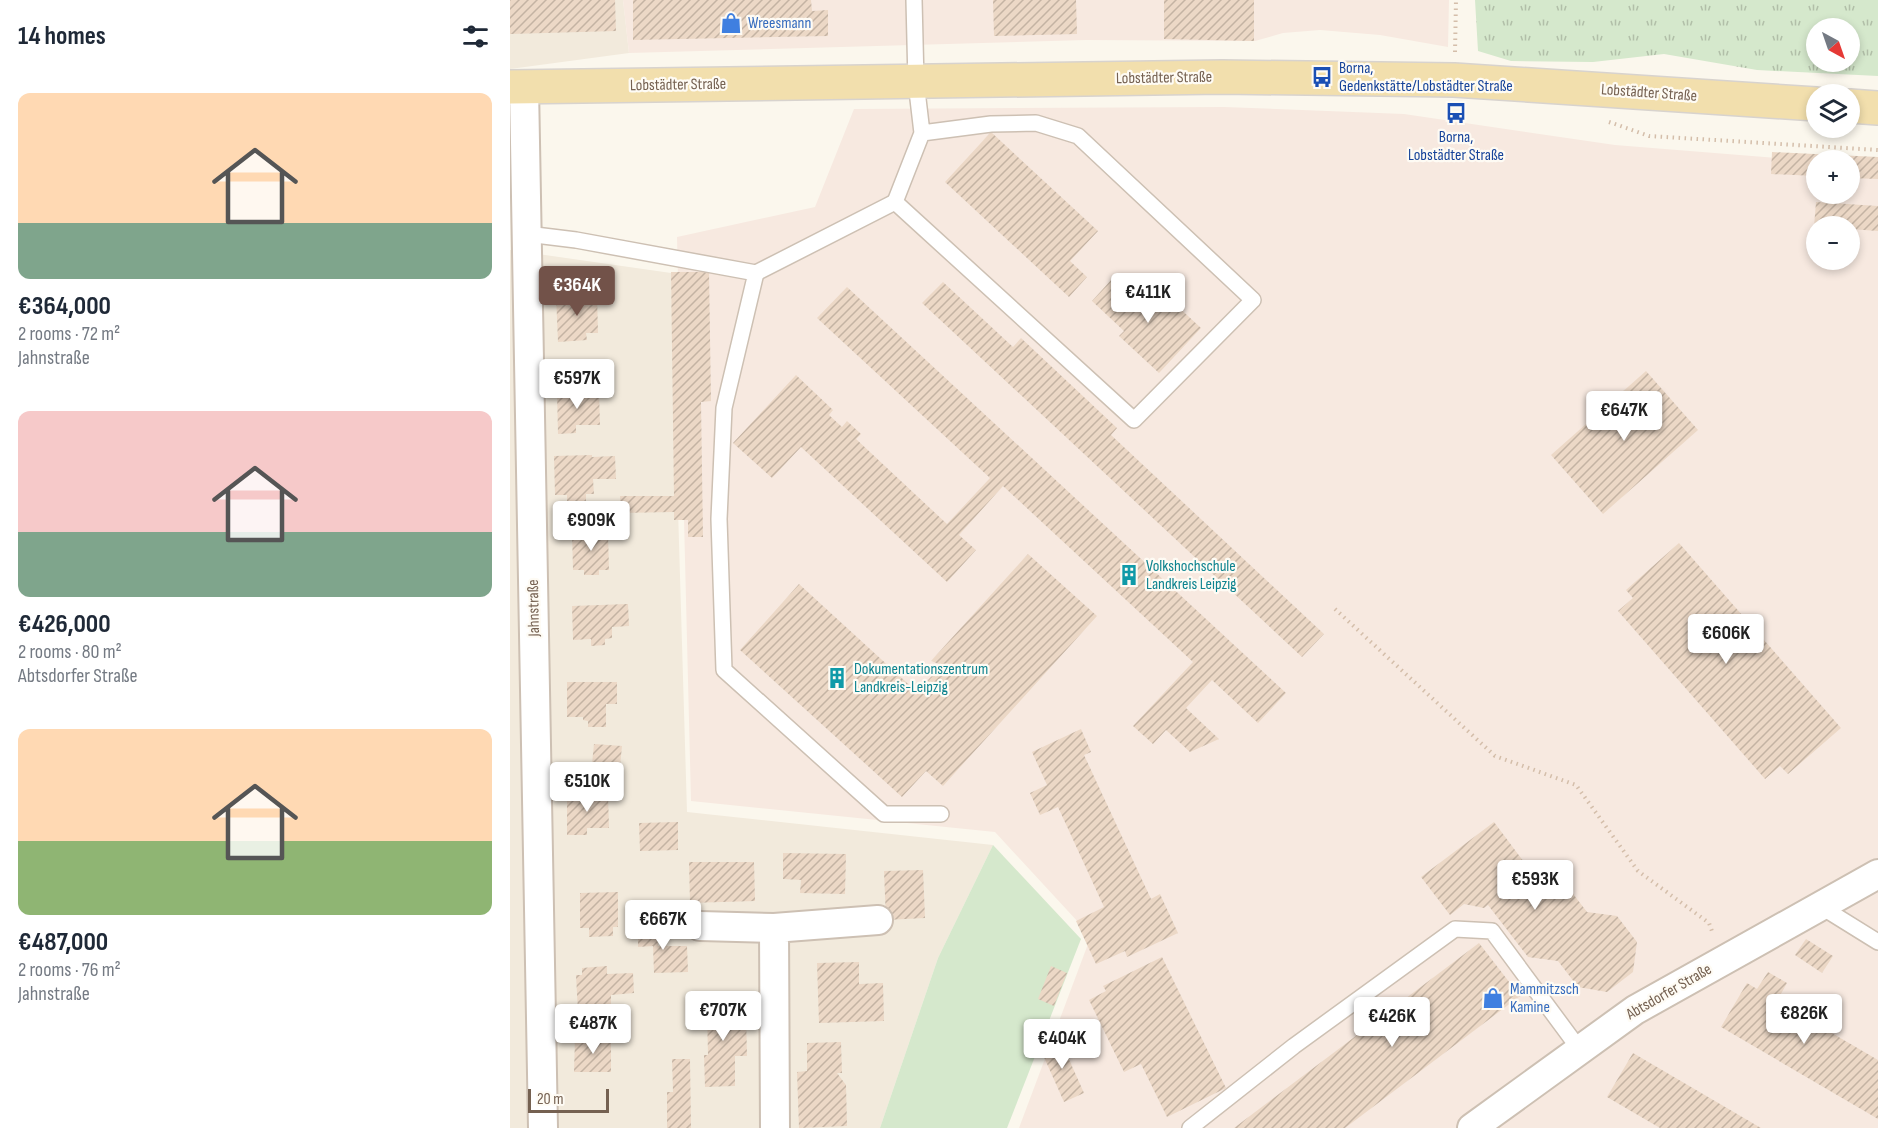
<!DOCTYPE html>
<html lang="en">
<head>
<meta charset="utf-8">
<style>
	:root { --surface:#fff; --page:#f2f2f3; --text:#1f2937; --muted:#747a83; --accent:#725249 }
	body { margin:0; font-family:"Sofia Sans Condensed",sans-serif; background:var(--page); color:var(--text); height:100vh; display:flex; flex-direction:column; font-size:22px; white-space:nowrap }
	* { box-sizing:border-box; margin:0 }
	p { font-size:20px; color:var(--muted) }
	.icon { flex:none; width:33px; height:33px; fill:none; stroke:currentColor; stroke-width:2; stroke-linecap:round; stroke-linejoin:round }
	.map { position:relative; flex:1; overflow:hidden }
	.drawer { display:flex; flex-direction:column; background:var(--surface); width:510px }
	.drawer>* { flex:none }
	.needle { width:39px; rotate:140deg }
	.fabs { position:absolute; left:1296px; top:18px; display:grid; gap:12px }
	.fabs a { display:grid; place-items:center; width:54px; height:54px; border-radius:50%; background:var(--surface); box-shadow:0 3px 9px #0003; font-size:30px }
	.scale { position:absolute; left:18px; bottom:15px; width:81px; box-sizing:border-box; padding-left:6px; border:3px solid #756151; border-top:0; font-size:16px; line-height:21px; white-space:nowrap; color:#756151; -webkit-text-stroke:4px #fefbf4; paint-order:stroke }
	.price { position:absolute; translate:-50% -51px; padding:0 14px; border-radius:6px; background:#fff; color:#222; font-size:20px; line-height:39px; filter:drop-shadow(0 2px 3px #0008) }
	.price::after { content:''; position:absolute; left:50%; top:36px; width:18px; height:14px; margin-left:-9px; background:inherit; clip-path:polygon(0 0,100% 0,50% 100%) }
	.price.current { background:var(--accent); color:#fff }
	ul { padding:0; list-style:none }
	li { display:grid; align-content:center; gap:12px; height:318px; padding:0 18px }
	li span { display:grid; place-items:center; height:186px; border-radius:12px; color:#555 }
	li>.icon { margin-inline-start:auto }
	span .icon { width:108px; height:108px; fill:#fffc; stroke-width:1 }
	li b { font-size:26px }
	h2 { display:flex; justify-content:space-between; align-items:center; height:72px; padding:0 18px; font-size:26px }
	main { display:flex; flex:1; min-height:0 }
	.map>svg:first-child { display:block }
	.residential { fill:#f2eadc }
	.commercial { fill:#f7e9e0; fill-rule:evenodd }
	.grass { fill:url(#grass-tufts); fill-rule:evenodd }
	.garden { fill:#d5e8cc }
	.building { fill:url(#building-hatch) }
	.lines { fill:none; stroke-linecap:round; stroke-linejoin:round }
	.lane-casing { stroke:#cdc0b3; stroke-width:18 }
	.street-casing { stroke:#cdc0b3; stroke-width:32 }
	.primary-casing { stroke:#d8d3ce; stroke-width:36 }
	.path { stroke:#d4beaa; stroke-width:4; stroke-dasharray:1.5 4.5; stroke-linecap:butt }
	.lane { stroke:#fff; stroke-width:15 }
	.street { stroke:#fff; stroke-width:28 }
	.primary { stroke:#f2dfad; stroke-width:33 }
	.labels { text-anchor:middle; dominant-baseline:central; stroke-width:4.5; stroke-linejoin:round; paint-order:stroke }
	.shop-label { font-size:16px; fill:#366cbe; stroke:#fefbf4; text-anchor:start }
	.transit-label { font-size:16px; fill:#164399; stroke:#fefbf4; text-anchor:start }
	.street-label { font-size:16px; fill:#756151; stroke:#fefbf4 }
	.culture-label { font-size:16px; fill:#0d838f; stroke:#fefbf4; text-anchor:start }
</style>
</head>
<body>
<main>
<section class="drawer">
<h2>14 homes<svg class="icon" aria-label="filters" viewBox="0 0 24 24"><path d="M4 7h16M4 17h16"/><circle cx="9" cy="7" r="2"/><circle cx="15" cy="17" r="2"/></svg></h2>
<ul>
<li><span style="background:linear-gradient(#ffd9b3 70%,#7fa58c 0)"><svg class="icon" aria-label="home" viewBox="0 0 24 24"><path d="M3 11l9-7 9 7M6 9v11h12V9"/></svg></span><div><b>€364,000</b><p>2 rooms · 72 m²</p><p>Jahnstraße</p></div></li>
<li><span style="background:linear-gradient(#f6c9c9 65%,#7fa58c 0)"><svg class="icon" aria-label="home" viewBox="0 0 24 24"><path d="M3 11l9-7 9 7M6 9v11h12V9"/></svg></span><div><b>€426,000</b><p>2 rooms · 80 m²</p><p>Abtsdorfer Straße</p></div></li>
<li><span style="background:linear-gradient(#ffd9b3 60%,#8fb573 0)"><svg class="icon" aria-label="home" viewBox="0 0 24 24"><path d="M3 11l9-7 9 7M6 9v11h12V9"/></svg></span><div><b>€487,000</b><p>2 rooms · 76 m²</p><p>Jahnstraße</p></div></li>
</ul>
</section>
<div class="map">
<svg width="1368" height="1128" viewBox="0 0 1368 1128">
	<defs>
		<pattern id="grass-tufts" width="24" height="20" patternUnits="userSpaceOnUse" patternTransform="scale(1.5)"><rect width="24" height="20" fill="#d5e8cc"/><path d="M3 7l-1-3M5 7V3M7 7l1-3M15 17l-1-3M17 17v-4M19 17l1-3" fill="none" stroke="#b1bfa8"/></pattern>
		<pattern id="building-hatch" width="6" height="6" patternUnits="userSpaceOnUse" patternTransform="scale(1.5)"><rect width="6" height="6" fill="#ecd8c6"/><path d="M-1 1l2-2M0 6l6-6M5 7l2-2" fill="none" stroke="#c4b3a3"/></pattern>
	</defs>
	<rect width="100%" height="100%" fill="#fbf7ed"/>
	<!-- residential -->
	<g class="residential">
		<polygon points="0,0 113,0 119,53 0,69"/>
		<polygon points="0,250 161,273 177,812 483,845 428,958 370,1128 0,1128"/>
	</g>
	<!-- commercial -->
	<g class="commercial">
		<polygon points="113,0 939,0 938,47 870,35 810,30 773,33 745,41 576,40 119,53"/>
		<path d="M714,107l180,7 211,31 201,16v33h34v-31l28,2v963h-859l72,-192 -96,-104 -304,-31 -14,-564 138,-30 39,-98zM1306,226h34v34h-34z"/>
	</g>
	<!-- grass -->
	<path class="grass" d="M965,0h403v76l-121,-6 -93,-16 -71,8 -82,-1 -33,-10zM1306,28h34v34h-34z"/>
	<!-- garden -->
	<polygon class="garden" points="483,845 571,939 497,1128 370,1128 428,958"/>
	<!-- building -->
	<g class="building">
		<polygon points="0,0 105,0 106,31 0,34"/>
		<polygon points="123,0 301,0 302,11 318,10 318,36 123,40"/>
		<polygon points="483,0 566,0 567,34 484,36"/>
		<polygon points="654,0 744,0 744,41 654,39"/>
		<polygon points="481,132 588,231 560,261 577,277 559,297 435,182"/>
		<polygon points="1262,152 1368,157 1368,179 1340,178 1340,160 1306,160 1306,176 1261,174"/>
		<polygon points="1306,202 1368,206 1368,231 1340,229 1340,226 1304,227"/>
		<polygon points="161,272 199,272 201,401 191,402 193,537 178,537 178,520 164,520 164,512 111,513 110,496 164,496"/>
		<polygon points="602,279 635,308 651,291 691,328 649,373 609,336 614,331 582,301"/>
		<polygon points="433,282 503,347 511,338 607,428 601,435 814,634 792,657 412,303"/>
		<polygon points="337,287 776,693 748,723 702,680 676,708 709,739 680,752 656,730 643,744 623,726 683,662 493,486 449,535 466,550 437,582 291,447 262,478 223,443 286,375 323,410 319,415 332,427 337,421 351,434 346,439 437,524 480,478 307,318"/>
		<polygon points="87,294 88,333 76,333 77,340 48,342 46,295"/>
		<polygon points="1136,371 1188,430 1093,514 1041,455"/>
		<polygon points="89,391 90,425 66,425 66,433 48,434 47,392"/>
		<polygon points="82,455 82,457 105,456 106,479 83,479 84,494 76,494 76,502 57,502 57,495 45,495 44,456"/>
		<polygon points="98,532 99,570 89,570 89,575 74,575 74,570 63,570 62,533"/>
		<polygon points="1169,543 1331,728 1278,774 1270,766 1255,779 1108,611 1123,598 1116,590"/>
		<polygon points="518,554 587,616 433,786 416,771 392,797 230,650 289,584 407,692 432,665 421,661"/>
		<polygon points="118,604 119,626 102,627 102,638 95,639 95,645 81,646 81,639 63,640 62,606"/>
		<polygon points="57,682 107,682 107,704 96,704 96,727 78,727 78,721 73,720 73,717 57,717"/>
		<polygon points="571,729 581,752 574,755 641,899 650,894 668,933 617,957 615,951 586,964 566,921 594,907 548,807 530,815 520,793 537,785 522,752"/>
		<polygon points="84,744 112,746 110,766 82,764"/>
		<polygon points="98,794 99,828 77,828 77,835 57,835 57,795"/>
		<polygon points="168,822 168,850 130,851 129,823"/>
		<polygon points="984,822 1029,882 1027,883 1057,886 1077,912 1107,916 1127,942 1123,972 1097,992 1068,987 1048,961 1018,957 978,905 974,908 954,904 940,915 911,877"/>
		<polygon points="273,853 336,854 335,894 290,893 291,880 273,879"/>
		<polygon points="179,862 244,862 245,901 180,903"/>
		<polygon points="413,870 415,918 376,920 374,871"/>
		<polygon points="108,892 108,927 103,927 103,936 79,937 79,928 70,928 70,893"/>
		<polygon points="158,912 187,912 187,934 159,935"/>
		<polygon points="147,923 148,946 177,946 178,972 144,973 143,946 128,947 128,924"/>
		<polygon points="1296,939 1323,956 1312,973 1285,955"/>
		<polygon points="969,943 1010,996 835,1128 724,1128"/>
		<polygon points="652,957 716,1088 657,1117 631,1064 614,1072 579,1000 596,991 593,986"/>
		<polygon points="349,962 349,984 373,983 374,1021 309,1023 307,963"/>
		<polygon points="97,966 97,974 123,973 124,993 101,995 101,1010 68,1012 66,975 72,975 72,968"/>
		<polygon points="541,966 557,973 544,1006 528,999"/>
		<polygon points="1258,972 1277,983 1267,1001 1368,1060 1368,1119 1211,1027 1237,983 1247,989"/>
		<polygon points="192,998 219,998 219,1013 236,1013 237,1056 225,1056 225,1086 195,1087 194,1055 198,1055 197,1012 192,1013"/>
		<polygon points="65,1037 101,1037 101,1072 64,1072"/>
		<polygon points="549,1037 574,1093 554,1102 529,1046"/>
		<polygon points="331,1042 332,1073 327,1073 336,1085 337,1126 289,1128 287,1072 297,1071 297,1043"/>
		<polygon points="1123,1053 1251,1128 1150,1128 1097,1097"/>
		<polygon points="162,1059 180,1059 181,1128 157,1128 157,1092 163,1092"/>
	</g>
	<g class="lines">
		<defs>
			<g id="lane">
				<polyline points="404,0 406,82 412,133 481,124 526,123 568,136 743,300 624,420 385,202 412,133"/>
				<polyline points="17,234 66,240 246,273 214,408 209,519 214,670 374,814 431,814"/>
				<polyline points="246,273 385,202"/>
				<polyline points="1310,906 1368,942"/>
				<polyline points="680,1128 784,1046 945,929 982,931 1070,1050"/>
			</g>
			<g id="street">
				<polyline points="14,87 33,1128"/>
				<polyline points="190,926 264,928"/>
				<polyline points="265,1128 264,928 368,920"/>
				<polyline points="962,1128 1125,1010 1368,874"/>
			</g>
			<g id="primary">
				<polyline points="0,87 712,77 944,80 1306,104"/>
				<polyline points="1340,106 1368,108"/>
			</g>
		</defs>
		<!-- lane casing -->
		<use href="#lane" class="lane-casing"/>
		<!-- street casing -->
		<use href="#street" class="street-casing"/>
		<!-- primary casing -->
		<use href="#primary" class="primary-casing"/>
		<!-- path -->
		<g class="path">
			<polyline points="945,52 946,0"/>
			<polyline points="1099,122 1139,136 1368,150"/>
			<polyline points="825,609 985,756 1066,785 1128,871 1199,923 1203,934"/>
		</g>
		<!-- lane -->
		<use href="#lane" class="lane"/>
		<!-- street -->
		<use href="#street" class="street"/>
		<!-- primary -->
		<use href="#primary" class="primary"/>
	</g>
	<!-- icons -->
	<defs>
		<symbol id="shop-bare" viewBox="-9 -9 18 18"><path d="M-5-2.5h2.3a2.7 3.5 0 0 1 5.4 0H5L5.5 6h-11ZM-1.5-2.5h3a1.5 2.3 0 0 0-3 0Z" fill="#3f7fe0" stroke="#fefbf4" stroke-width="2.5" paint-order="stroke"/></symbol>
		<symbol id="bus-bare" viewBox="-9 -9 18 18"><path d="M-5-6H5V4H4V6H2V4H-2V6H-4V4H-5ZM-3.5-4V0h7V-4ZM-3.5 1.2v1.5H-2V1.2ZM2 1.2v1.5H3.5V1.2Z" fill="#1a4fb4" stroke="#fefbf4" stroke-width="2.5" paint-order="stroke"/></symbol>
		<symbol id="building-bare" viewBox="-9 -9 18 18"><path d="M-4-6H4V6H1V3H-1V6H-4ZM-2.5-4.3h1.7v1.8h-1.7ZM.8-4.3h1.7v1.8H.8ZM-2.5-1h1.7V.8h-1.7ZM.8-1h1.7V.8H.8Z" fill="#0f9aa8" stroke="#fefbf4" stroke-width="2.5" paint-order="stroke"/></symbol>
	</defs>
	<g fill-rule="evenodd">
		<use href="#shop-bare" x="206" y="8" width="30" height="30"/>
		<use href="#bus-bare" x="797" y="62" width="30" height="30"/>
		<use href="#bus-bare" x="931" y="98" width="30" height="30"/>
		<use href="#building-bare" x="604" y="560" width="30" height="30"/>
		<use href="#building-bare" x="312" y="663" width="30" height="30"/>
		<use href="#shop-bare" x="968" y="983" width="30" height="30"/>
	</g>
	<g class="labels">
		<!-- shop labels -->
		<g class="shop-label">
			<text x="238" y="23">Wreesmann</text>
			<text x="1000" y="989">Mammitzsch<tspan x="1000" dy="18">Kamine</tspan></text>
		</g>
		<!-- transit labels -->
		<g class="transit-label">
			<text x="829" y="68">Borna,<tspan x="829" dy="18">Gedenkstätte/Lobstädter Straße</tspan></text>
			<text x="946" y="137" text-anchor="middle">Borna,<tspan x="946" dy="18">Lobstädter Straße</tspan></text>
		</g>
		<!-- street labels -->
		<g class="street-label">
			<text transform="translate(654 78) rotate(-1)">Lobstädter Straße</text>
			<text transform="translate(168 85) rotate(-1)">Lobstädter Straße</text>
			<text transform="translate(1139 93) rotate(4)">Lobstädter Straße</text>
			<text transform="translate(24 608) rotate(-91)">Jahnstraße</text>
			<text transform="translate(1159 992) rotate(-30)">Abtsdorfer Straße</text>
		</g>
		<!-- culture labels -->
		<g class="culture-label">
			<text x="636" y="566">Volkshochschule<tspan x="636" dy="18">Landkreis Leipzig</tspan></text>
			<text x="344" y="669">Dokumentationszentrum<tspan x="344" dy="18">Landkreis-Leipzig</tspan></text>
		</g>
	</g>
</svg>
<div class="fabs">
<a><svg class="needle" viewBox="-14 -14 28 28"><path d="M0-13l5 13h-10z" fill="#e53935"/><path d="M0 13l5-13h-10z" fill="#747a83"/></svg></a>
<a><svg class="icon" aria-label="layers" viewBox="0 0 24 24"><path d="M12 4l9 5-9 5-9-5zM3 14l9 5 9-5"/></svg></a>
<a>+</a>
<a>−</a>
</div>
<div class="scale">20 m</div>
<b class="price current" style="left:67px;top:317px">€364K</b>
<b class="price" style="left:638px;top:324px">€411K</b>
<b class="price" style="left:67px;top:410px">€597K</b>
<b class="price" style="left:1114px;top:442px">€647K</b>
<b class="price" style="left:81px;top:552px">€909K</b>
<b class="price" style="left:1216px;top:665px">€606K</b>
<b class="price" style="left:77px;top:813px">€510K</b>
<b class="price" style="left:1025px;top:911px">€593K</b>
<b class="price" style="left:153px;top:951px">€667K</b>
<b class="price" style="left:213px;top:1042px">€707K</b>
<b class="price" style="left:1294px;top:1045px">€826K</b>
<b class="price" style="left:882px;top:1048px">€426K</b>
<b class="price" style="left:83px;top:1055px">€487K</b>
<b class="price" style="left:552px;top:1070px">€404K</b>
</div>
</main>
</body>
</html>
